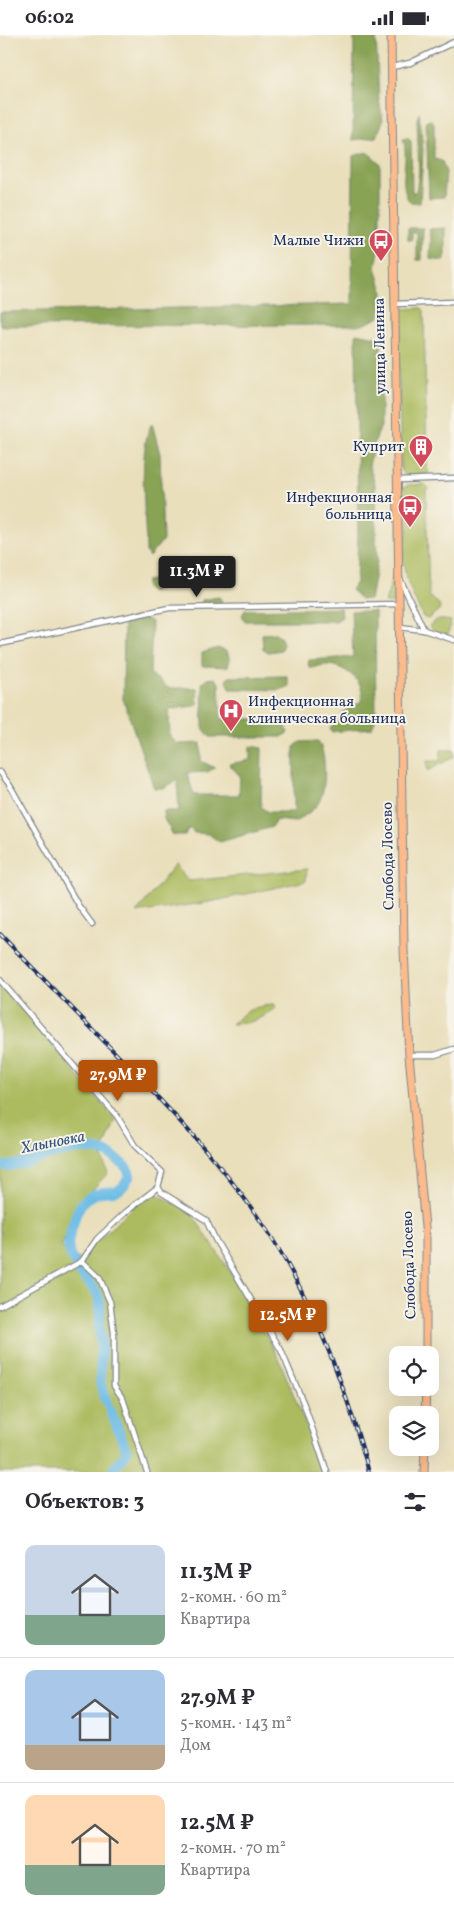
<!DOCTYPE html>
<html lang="ru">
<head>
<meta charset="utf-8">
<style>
	:root { --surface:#fff; --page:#f2f2f3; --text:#2b2b33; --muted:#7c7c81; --line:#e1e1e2; --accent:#b45309 }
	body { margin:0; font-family:Vollkorn,serif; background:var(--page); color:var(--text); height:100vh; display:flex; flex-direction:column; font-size:19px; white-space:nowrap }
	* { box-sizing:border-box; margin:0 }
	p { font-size:16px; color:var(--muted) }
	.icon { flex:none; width:28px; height:28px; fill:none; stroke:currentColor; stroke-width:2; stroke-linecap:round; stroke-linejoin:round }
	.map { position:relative; height:1437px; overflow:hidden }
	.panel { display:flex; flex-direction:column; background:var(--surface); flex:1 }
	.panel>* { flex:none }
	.buttons { position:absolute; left:389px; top:1311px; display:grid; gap:10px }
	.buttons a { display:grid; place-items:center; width:50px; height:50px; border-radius:10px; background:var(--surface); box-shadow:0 5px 20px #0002; font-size:25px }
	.price { position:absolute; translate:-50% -42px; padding:0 11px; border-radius:5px; background:var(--accent); color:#fff; font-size:16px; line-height:32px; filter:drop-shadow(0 1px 2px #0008) }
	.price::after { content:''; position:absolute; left:50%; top:30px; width:15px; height:11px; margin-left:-8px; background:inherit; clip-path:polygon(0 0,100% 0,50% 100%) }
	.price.current { background:#222; color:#fff }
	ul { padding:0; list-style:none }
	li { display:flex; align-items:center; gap:15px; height:125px; padding:0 25px }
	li+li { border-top:1px solid var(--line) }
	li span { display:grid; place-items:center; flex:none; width:140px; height:100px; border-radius:10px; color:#555 }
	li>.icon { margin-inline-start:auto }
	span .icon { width:60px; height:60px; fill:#fffc; stroke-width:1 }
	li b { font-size:21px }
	h2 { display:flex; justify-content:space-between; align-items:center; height:60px; padding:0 25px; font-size:21px }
	.status { display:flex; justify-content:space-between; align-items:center; height:35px; padding:0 25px; background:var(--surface); direction:ltr }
	.status svg { height:14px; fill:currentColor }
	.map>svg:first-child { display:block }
	.green { fill:#acbb5e; stroke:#64755e }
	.forest { fill:#89a355; stroke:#52695a }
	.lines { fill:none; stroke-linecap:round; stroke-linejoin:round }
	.river { stroke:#6cbbe6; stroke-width:10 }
	.street-casing { stroke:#82878c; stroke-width:7 }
	.primary-casing { stroke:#82878c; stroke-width:9 }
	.street { stroke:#fff; stroke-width:4.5 }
	.primary { stroke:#fbbb8c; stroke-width:7 }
	.rail-casing { stroke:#1b2f5e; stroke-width:4 }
	.rail { stroke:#f7f3e8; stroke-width:2; stroke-dasharray:5.5; stroke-linecap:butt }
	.labels { text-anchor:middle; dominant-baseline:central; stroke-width:4; stroke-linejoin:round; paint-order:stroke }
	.poi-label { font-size:15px; fill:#1b2f5e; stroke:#f7f3e8; text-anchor:end }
	.street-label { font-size:15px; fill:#1b2f5e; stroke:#f7f3e8 }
	.water-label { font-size:16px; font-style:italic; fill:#2f5280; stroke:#f7f3e8 }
</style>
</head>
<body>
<div class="status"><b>06:02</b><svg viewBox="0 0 49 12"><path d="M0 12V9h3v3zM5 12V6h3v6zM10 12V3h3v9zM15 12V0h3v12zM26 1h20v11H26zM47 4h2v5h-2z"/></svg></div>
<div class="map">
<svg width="454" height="1437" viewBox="0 0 454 1437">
	<rect width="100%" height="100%" fill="#f7f3e8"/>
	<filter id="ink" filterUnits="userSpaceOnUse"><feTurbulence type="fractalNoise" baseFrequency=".02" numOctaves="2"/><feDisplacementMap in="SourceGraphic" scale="10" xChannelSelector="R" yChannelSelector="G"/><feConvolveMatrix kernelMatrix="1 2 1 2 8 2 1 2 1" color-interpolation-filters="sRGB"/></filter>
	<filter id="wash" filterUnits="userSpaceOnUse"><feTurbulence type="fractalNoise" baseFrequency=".0096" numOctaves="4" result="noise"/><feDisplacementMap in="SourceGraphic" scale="20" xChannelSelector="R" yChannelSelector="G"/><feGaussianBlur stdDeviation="1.12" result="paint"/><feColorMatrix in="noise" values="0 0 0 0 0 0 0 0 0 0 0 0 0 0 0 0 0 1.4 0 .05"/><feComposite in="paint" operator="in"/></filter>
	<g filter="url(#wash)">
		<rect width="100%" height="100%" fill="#e9dfbb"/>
		<!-- green -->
		<g class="green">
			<polygon points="422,273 424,276 427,433 429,437 427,440 406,441 401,435 397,278 402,274"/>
			<path d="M424,449l5,4 -3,2 3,106 10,8 1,5 -12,10 -5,-2c-11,-23 -21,-42 -20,-68 1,-9 5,-17 5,-26 -1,-12 -6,-22 -6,-34l6,-4z"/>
			<polygon points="394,537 394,568 385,568"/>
			<polygon points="438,584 451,586 448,600 434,597 429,591"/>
			<polygon points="441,715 454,715 454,722 427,736 427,726 440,726"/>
			<polygon points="175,830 189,846 307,834 306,846 210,867 136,878"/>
			<path d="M0,949l116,136 -15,35 7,18c-24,25 -36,41 -47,74l21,14 9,-14 59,-56 40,20 47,71 42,77 46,113h-325z"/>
			<path d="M274,970l2,3c-14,11 -25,16 -44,16 13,-14 23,-18 42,-19z"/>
		</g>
		<!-- forest -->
		<g class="forest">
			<polygon points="354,0 376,0 379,65 383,85 377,102 353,105"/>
			<path d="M419,78l4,37 -3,53 -10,-1c-13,-16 0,-44 -7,-63l4,-1 4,3 1,51h4l3,-21 -2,-51z"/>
			<polygon points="432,85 434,89 434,124 442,126 446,137 444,162 429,163 426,86"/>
			<polygon points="367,117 380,128 380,210 376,232 383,257 380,282 362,290 0,291 0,277 352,269 353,121"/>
			<polygon points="408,193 423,193 422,225 417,225 417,197 412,197 412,205 408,205"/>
			<polygon points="446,193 446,220 444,226 430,224 431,202 429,194"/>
			<polygon points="356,298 381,303 381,391 373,411 369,431 375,449 377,527 370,565 361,564 351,555 356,547 358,501"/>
			<path d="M152,388l8,31 3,86 -14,17 -3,-5c0,-32 -9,-103 6,-129z"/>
			<polygon points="158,544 164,547 163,553 151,558 146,554 146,546"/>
			<polygon points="219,562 223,568 214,570 202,569 202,565"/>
			<polygon points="341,573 342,582 336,586 245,586 242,580 245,575"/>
			<path d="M351,576h24l1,107 -4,10 -41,4 -1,-5 8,-5 5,-10 18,-10c7,-19 -17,-38 -36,-37 -5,0 -10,3 -15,3l-2,-4 1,-4 44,-3z"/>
			<path d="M139,581l13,6 -2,51 18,15h29l1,16 -3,2 -26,3 1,27 8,8 23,-1v18l14,7 -8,4 -20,1 7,22h45l1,-19 -11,-12 21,-4v-14l12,2 -1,59 7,5h26v-65l6,-5 18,-1c9,12 9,52 -1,64 -5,7 -15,12 -22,17l-19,-2 -4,7 -52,15 -12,-8 -14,-1 -5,-5 -4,7h-12l-9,-16v-8h15l-2,-31 -13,8h-10l-31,-89 1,-79z"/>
			<polygon points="275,598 280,601 283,608 281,615 269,617 263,615 262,599"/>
			<polygon points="218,613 227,617 230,624 228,632 202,631 202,618"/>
			<polygon points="287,641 289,651 280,655 231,654 226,645 229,642"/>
			<polygon points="215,643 219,648 221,684 284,684 288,698 282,702 210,702 203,693 202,648 207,644"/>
		</g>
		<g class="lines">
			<!-- river -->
			<g class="river">
				<path d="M0,1130c10,3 21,-2 30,-4 27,-8 64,-22 88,-1 5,5 11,8 12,15 -3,5 -6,13 -12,15 -4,2 -11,1 -16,2 -19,4 -25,16 -29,33 -5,14 -8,23 1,37"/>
				<path d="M77,1232c6,14 20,19 23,35 1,9 -1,17 -1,26 0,7 2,13 2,19 1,26 -5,31 6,56"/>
				<path d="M110,1375l17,41c-3,9 -13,11 -14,21"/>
			</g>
		</g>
	</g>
	<g filter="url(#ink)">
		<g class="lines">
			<defs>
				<g id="street">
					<polyline points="392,32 410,28 454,7"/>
					<polyline points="394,269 454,267"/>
					<polyline points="398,445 454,443"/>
					<polyline points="400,544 424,595"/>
					<polyline points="399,592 424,595 454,605"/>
					<polyline points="0,609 169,573 399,569"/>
					<polyline points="0,737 9,749 78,870 92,889"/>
					<polyline points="0,945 117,1081 135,1111 162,1137 158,1152 161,1157 206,1185 216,1206 281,1315 305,1372 327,1437"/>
					<polyline points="409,1020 435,1020 454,1014"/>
					<polyline points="82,1226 99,1242 110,1267 114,1298 114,1351 123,1364 147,1437"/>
					<polyline points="0,1271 82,1226 97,1204 126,1177 158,1152"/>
				</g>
				<g id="primary">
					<polyline points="391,0 404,914 409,1020 426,1203 426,1320"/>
					<polyline points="425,1380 426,1352"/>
					<polyline points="424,1437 425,1412"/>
				</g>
			</defs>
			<!-- street casing -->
			<use href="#street" class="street-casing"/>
			<!-- primary casing -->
			<use href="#primary" class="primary-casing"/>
			<!-- street -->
			<use href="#street" class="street"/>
			<!-- primary -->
			<use href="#primary" class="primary"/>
			<defs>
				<path id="rail" d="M0,899c41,43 83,85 124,128 50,52 100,104 140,164 50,75 81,160 105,246"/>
			</defs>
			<!-- rail casing -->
			<use href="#rail" class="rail-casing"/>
			<!-- rail -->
			<use href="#rail" class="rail"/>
		</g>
	</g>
	<!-- icons -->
	<defs>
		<symbol id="bus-pin" viewBox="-11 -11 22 30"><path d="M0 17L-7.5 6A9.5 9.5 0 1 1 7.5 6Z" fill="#d1495b" stroke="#f7f3e8"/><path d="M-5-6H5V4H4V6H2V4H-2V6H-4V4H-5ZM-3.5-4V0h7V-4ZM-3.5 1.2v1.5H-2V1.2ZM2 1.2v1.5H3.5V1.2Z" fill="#fff"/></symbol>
		<symbol id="building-pin" viewBox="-11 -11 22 30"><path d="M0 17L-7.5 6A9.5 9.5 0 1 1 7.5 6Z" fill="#d1495b" stroke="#f7f3e8"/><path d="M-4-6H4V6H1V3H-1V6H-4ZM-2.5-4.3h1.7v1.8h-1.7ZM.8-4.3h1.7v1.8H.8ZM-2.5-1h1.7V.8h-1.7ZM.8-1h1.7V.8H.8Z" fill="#fff"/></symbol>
		<symbol id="hospital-pin" viewBox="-11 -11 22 30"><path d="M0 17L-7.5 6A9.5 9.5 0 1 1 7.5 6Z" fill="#d1495b" stroke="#f7f3e8"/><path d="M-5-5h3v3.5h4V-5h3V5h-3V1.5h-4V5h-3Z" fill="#fff"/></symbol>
	</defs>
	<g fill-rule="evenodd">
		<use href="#bus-pin" x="367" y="192" width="28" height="38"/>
		<use href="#building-pin" x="407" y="398" width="28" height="38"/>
		<use href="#bus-pin" x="396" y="458" width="28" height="38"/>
		<use href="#hospital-pin" x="217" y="662" width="28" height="38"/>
	</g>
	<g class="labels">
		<!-- poi labels -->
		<g class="poi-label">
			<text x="364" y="206">Малые Чижи</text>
			<text x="404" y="412">Куприт</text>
			<text x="392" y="463">Инфекционная<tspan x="392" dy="17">больница</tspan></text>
			<text x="248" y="667" text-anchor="start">Инфекционная<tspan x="248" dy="17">клиническая больница</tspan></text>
		</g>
		<!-- street labels -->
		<g class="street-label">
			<text transform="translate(381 311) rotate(-91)">улица Ленина</text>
			<text transform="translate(389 821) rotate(-91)">Слобода Лосево</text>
			<text transform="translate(410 1230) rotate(-92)">Слобода Лосево</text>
		</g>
		<!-- water labels -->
		<g class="water-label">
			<text transform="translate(53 1108) rotate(-11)">Хлыновка</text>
		</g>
	</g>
</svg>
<div class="buttons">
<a><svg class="icon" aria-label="locate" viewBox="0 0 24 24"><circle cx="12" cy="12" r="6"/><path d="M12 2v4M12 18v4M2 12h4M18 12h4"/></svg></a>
<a><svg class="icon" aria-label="layers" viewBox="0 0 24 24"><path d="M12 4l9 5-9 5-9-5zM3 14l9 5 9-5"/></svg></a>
</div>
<b class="price current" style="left:197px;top:563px">11.3M ₽</b>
<b class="price" style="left:118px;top:1067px">27.9M ₽</b>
<b class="price" style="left:288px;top:1307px">12.5M ₽</b>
</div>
<section class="panel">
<h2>Объектов: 3<svg class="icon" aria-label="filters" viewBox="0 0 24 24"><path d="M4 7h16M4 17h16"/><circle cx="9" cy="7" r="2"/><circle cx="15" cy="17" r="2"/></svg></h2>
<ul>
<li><span style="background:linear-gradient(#c9d6e8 70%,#7fa58c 0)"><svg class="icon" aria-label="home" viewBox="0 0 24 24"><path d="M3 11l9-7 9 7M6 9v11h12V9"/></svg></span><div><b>11.3M ₽</b><p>2-комн. · 60 m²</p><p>Квартира</p></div></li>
<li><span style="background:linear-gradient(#a9c7e8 75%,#b9a48a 0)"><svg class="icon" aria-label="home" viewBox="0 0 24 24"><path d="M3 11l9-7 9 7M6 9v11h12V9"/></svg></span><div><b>27.9M ₽</b><p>5-комн. · 143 m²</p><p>Дом</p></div></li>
<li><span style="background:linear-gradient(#ffd9b3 70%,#7fa58c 0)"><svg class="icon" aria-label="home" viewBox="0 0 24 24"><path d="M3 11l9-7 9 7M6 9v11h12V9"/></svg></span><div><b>12.5M ₽</b><p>2-комн. · 70 m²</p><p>Квартира</p></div></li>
</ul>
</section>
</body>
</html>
